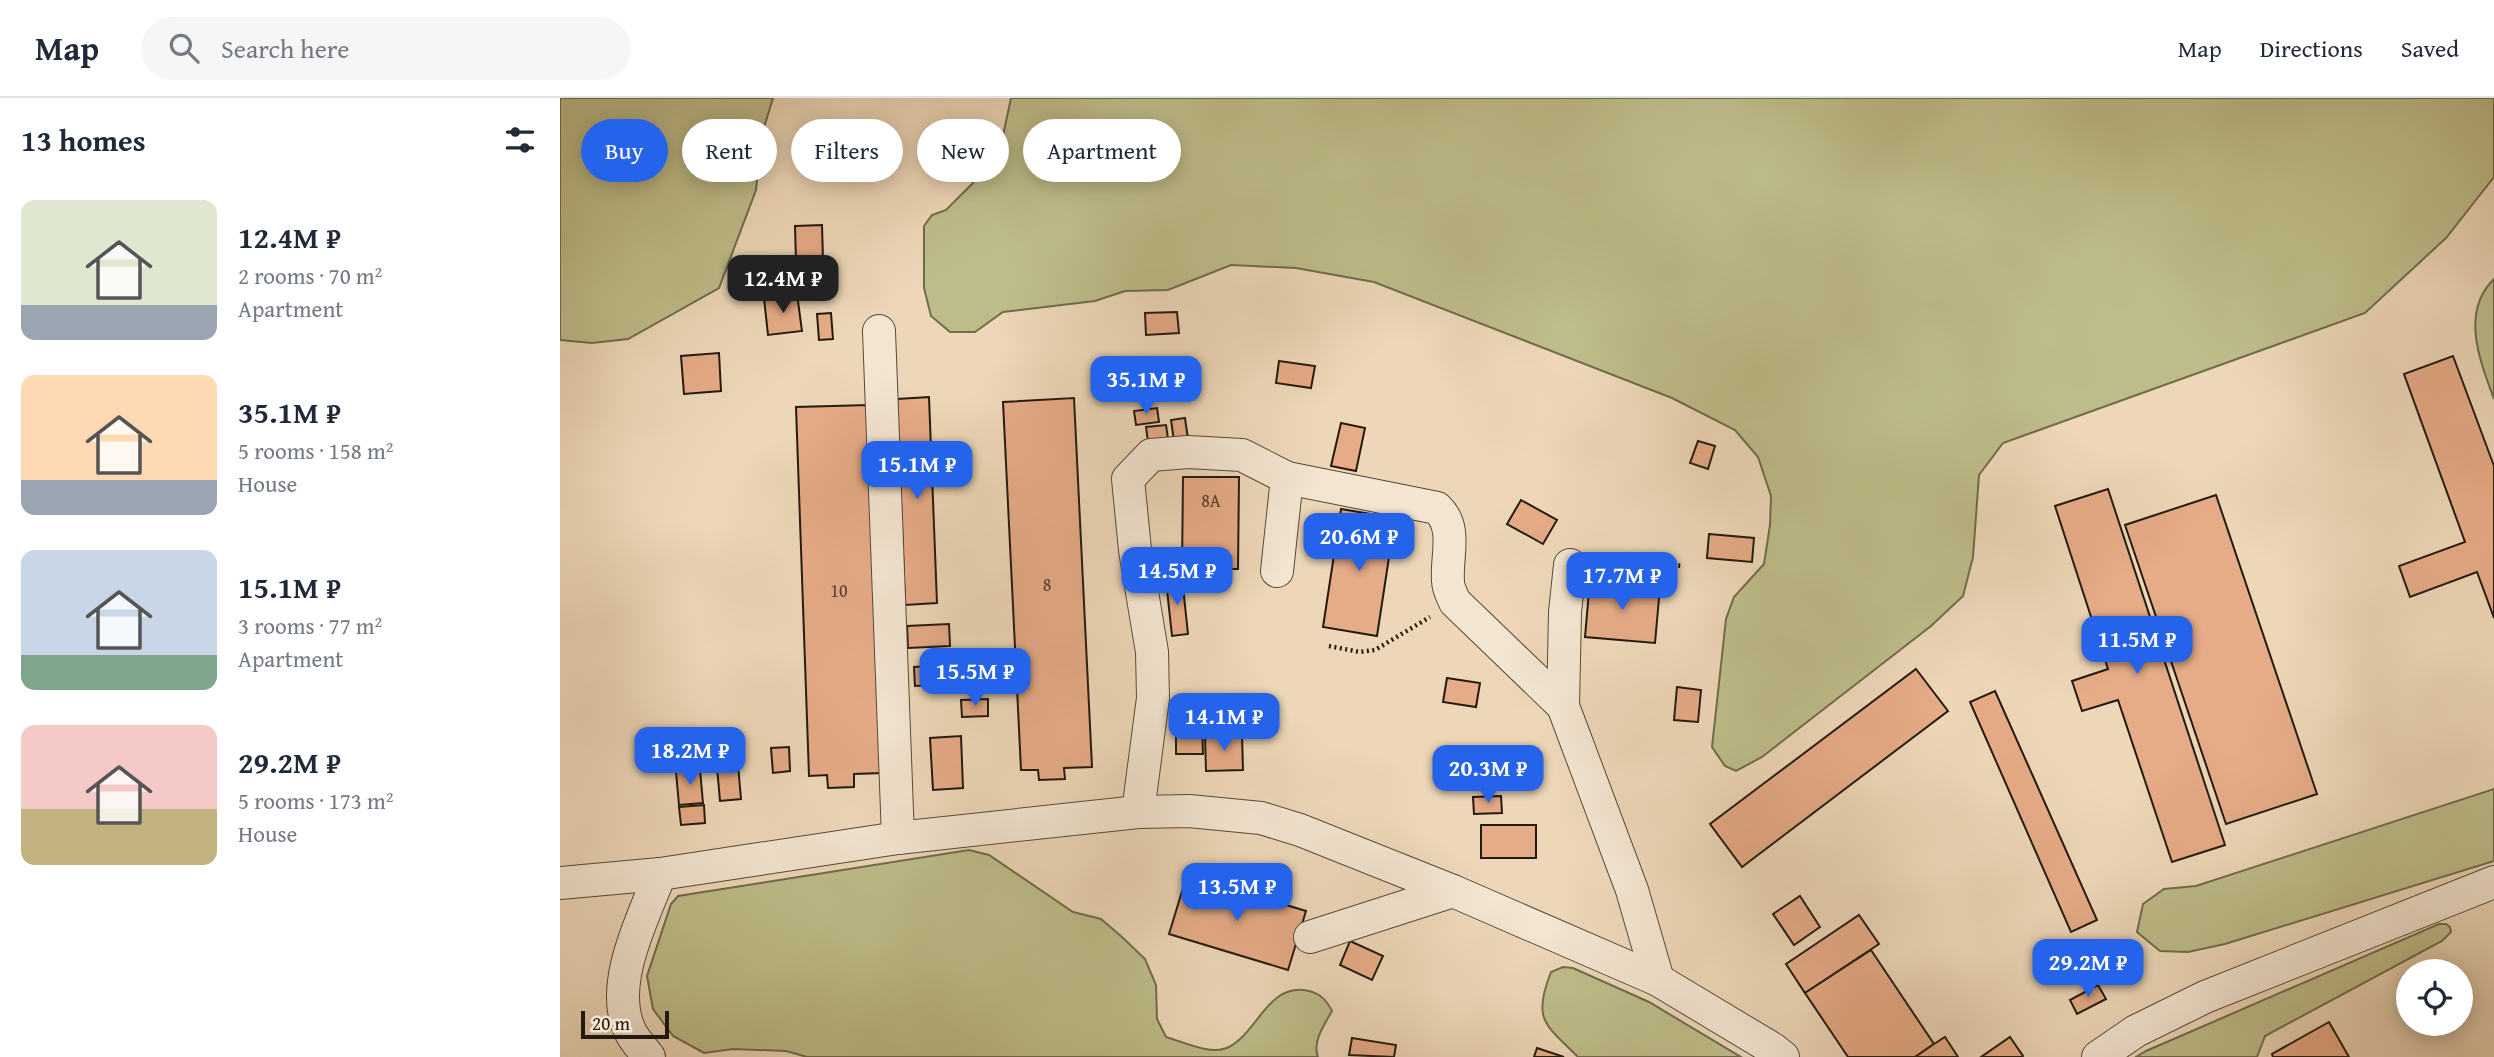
<!DOCTYPE html>
<html lang="en">
<head>
<meta charset="utf-8">
<style>
	:root { --surface:#fff; --page:#f6f6f7; --text:#1f2937; --muted:#747a83; --line:#e0e1e3; --accent:#2563eb }
	body { margin:0; font-family:"Gentium Book Plus",serif; background:var(--page); color:var(--text); height:100vh; display:flex; flex-direction:column; font-size:26px; white-space:nowrap }
	* { box-sizing:border-box; margin:0 }
	p { font-size:23px; color:var(--muted) }
	.icon { flex:none; width:38px; height:38px; fill:none; stroke:currentColor; stroke-width:2; stroke-linecap:round; stroke-linejoin:round }
	.map { position:relative; flex:1; overflow:hidden }
	.side { display:flex; flex-direction:column; background:var(--surface); width:560px }
	.side>* { flex:none }
	.top-card { position:absolute; left:21px; top:21px; width:665px; height:63px; display:flex; gap:14px }
	.tools { position:absolute; left:1836px; top:861px; display:grid; gap:14px }
	.tools a { display:grid; place-items:center; width:77px; height:77px; border-radius:50%; background:var(--surface); box-shadow:0 4px 18px #0003; font-size:35px }
	.scale { position:absolute; left:21px; bottom:18px; width:88px; box-sizing:border-box; padding-left:7px; border:4px solid #231b11; border-top:0; font-size:19px; line-height:24px; white-space:nowrap; color:#231b11; -webkit-text-stroke:5px #f3e5d1; paint-order:stroke }
	.price { position:absolute; translate:-50% -60px; padding:0 16px; border-radius:14px; background:var(--accent); color:#fff; font-size:23px; line-height:46px; filter:drop-shadow(0 2px 4px #0008) }
	.price::after { content:''; position:absolute; left:50%; top:42px; width:21px; height:16px; margin-left:-10px; background:inherit; clip-path:polygon(0 0,100% 0,50% 100%) }
	.price.active { background:#222; color:#fff }
	ul { padding:0; list-style:none }
	li { display:flex; align-items:center; gap:21px; height:175px; padding:0 21px }
	li span { display:grid; place-items:center; flex:none; width:196px; height:140px; border-radius:14px; color:#555 }
	li>.icon { margin-inline-start:auto }
	span .icon { width:84px; height:84px; fill:#fffc; stroke-width:1 }
	li b { font-size:30px }
	h2 { display:flex; justify-content:space-between; align-items:center; height:84px; padding:0 21px; font-size:30px }
	.pill { padding:0 24px; border-radius:32px; background:var(--surface); box-shadow:0 4px 18px #0003; font-size:24px; line-height:63px }
	.pill.active { background:var(--accent); color:#fff }
	header { display:flex; align-items:center; gap:42px; box-sizing:border-box; height:98px; padding:0 35px; background:var(--surface); border-bottom:2px solid var(--line) }
	header strong { font-size:33px }
	nav { display:flex; gap:38px; margin-inline-start:auto; font-size:24px }
	.search { width:490px; height:63px; background:var(--page); display:flex; align-items:center; gap:18px; box-sizing:border-box; padding:0 24px; border-radius:38px; color:var(--muted); font-size:26px }
	main { display:flex; flex:1; min-height:0 }
	.map>svg:first-child { display:block }
	.green { fill:#bebd8a; stroke:#706c4e; stroke-width:2 }
	.building { fill:#e6ab87; stroke:#231b11; stroke-width:2 }
	.lines { fill:none; stroke-linecap:round; stroke-linejoin:round }
	.minor-casing { stroke:#564a3b; stroke-width:34 }
	.path { stroke:#231b11; stroke-width:4.5; stroke-dasharray:2 3.5; stroke-linecap:butt }
	.minor { stroke:#f3e5d1; stroke-width:32 }
	.labels { text-anchor:middle; dominant-baseline:central; stroke-width:5; stroke-linejoin:round; paint-order:stroke }
	.number-label { font-size:18px; fill:#543f2e }
</style>
</head>
<body>
<header>
<strong>Map</strong>
<div class="search"><svg class="icon" aria-label="search" viewBox="0 0 24 24"><circle cx="10" cy="10" r="6"/><path d="M15 15l6 6"/></svg>Search here</div>
<nav><a>Map</a><a>Directions</a><a>Saved</a></nav>
</header>
<main>
<section class="side">
<h2>13 homes<svg class="icon" aria-label="filters" viewBox="0 0 24 24"><path d="M4 7h16M4 17h16"/><circle cx="9" cy="7" r="2"/><circle cx="15" cy="17" r="2"/></svg></h2>
<ul>
<li><span style="background:linear-gradient(#dfe7d0 75%,#9aa5b1 0)"><svg class="icon" aria-label="home" viewBox="0 0 24 24"><path d="M3 11l9-7 9 7M6 9v11h12V9"/></svg></span><div><b>12.4M ₽</b><p>2 rooms · 70 m²</p><p>Apartment</p></div></li>
<li><span style="background:linear-gradient(#ffd9b3 75%,#9aa5b1 0)"><svg class="icon" aria-label="home" viewBox="0 0 24 24"><path d="M3 11l9-7 9 7M6 9v11h12V9"/></svg></span><div><b>35.1M ₽</b><p>5 rooms · 158 m²</p><p>House</p></div></li>
<li><span style="background:linear-gradient(#c9d6e8 75%,#7fa58c 0)"><svg class="icon" aria-label="home" viewBox="0 0 24 24"><path d="M3 11l9-7 9 7M6 9v11h12V9"/></svg></span><div><b>15.1M ₽</b><p>3 rooms · 77 m²</p><p>Apartment</p></div></li>
<li><span style="background:linear-gradient(#f6c9c9 60%,#c2b280 0)"><svg class="icon" aria-label="home" viewBox="0 0 24 24"><path d="M3 11l9-7 9 7M6 9v11h12V9"/></svg></span><div><b>29.2M ₽</b><p>5 rooms · 173 m²</p><p>House</p></div></li>
</ul>
</section>
<div class="map">
<svg width="1934" height="959" viewBox="0 0 1934 959">
	<rect width="100%" height="100%" fill="#edd7b8"/>
	<filter id="stains"><feTurbulence type="fractalNoise" baseFrequency=".00286" numOctaves="4"/><feColorMatrix values="0 0 0 0 .2 0 0 0 0 .09 0 0 0 0 .02 0 0 0 .5 -.17"/></filter>
	<radialGradient id="worn" r=".72"><stop offset=".6" stop-color="#630" stop-opacity="0"/><stop offset="1" stop-color="#630" stop-opacity=".3"/></radialGradient>
	<!-- green -->
	<g class="green">
		<polygon points="0,0 213,0 202,36 196,92 159,190 68,241 32,245 0,242"/>
		<polygon points="451,0 1934,0 1934,79 1886,140 1805,215 1443,345 1419,377 1413,459 1403,498 1371,528 1202,659 1176,673 1165,668 1152,649 1166,521 1174,499 1204,466 1210,427 1211,398 1198,359 1175,332 1112,300 814,184 736,170 671,167 608,192 565,193 535,203 443,214 415,234 390,234 371,218 364,190 364,128 372,117 386,112 412,86 441,47"/>
		<path d="M1934,181v120c-14,-38 -34,-87 0,-120z"/>
		<polygon points="1934,691 1934,763 1665,846 1628,854 1600,853 1577,834 1583,806 1604,791 1636,788"/>
		<path d="M409,752l20,5 84,57 28,7 21,18 23,22 11,26 1,34 9,18c18,5 45,19 63,10 29,-15 40,-66 80,-56 12,3 18,10 23,20 -8,14 -20,31 -14,46h-511l-21,-6 -53,-2 -29,4 -31,-17 -20,-27 -6,-33 24,-72 7,-8z"/>
		<polygon points="1879,826 1886,826 1890,829 1891,834 1882,843 1705,938 1697,959 1576,959 1586,953"/>
		<path d="M1003,869l10,1 76,34 92,55h-163c-33,-33 -46,-37 -27,-85z"/>
	</g>
	<!-- building -->
	<g class="building">
		<polygon points="317,24 321,49 275,55 271,30"/>
		<polygon points="262,127 263,162 236,163 235,128"/>
		<polygon points="237,196 242,233 208,237 204,200"/>
		<polygon points="617,214 619,235 586,237 585,215"/>
		<polygon points="271,215 273,241 259,242 257,216"/>
		<polygon points="159,255 161,293 124,296 121,258"/>
		<polygon points="1893,258 1934,368 1934,520 1917,474 1850,499 1839,468 1905,444 1844,276"/>
		<polygon points="719,263 755,268 751,290 716,285"/>
		<polygon points="369,299 377,505 345,507 337,301"/>
		<polygon points="514,300 532,669 504,670 505,681 479,682 478,672 461,672 443,304"/>
		<polygon points="309,307 323,675 294,676 294,689 268,690 267,677 249,678 236,309"/>
		<polygon points="597,310 599,324 576,327 574,313"/>
		<polygon points="625,320 628,341 614,343 611,322"/>
		<polygon points="781,325 805,330 796,373 771,368"/>
		<polygon points="606,327 608,341 588,344 586,329"/>
		<polygon points="1138,343 1155,348 1148,371 1130,365"/>
		<polygon points="623,379 679,379 678,471 622,471"/>
		<polygon points="1548,391 1665,747 1612,764 1558,602 1522,613 1512,583 1548,571 1495,408"/>
		<polygon points="1656,397 1757,696 1666,726 1565,427"/>
		<polygon points="961,402 997,422 983,446 947,426"/>
		<polygon points="781,411 835,420 817,538 763,529"/>
		<polygon points="1149,436 1194,440 1192,464 1147,460"/>
		<polygon points="622,480 628,536 612,538 606,482"/>
		<polygon points="1030,482 1100,489 1095,545 1025,539"/>
		<polygon points="389,526 390,548 348,550 347,528"/>
		<polygon points="387,567 388,586 355,588 354,569"/>
		<polygon points="1356,571 1388,613 1182,769 1150,726"/>
		<polygon points="887,580 920,585 916,609 883,604"/>
		<polygon points="1117,589 1141,592 1138,624 1114,622"/>
		<polygon points="1435,593 1537,822 1511,834 1410,604"/>
		<polygon points="428,601 428,618 402,619 401,602"/>
		<polygon points="616,625 642,625 643,656 616,656"/>
		<polygon points="682,637 683,672 646,673 645,638"/>
		<polygon points="401,638 403,690 373,692 370,640"/>
		<polygon points="229,649 230,673 213,675 211,650"/>
		<polygon points="178,667 181,701 160,703 157,669"/>
		<polygon points="140,672 143,705 119,707 116,674"/>
		<polygon points="941,698 942,715 914,716 913,699"/>
		<polygon points="144,707 145,725 121,727 119,709"/>
		<rect x="921" y="727" width="55" height="33"/>
		<polygon points="627,777 746,813 728,872 609,836"/>
		<polygon points="1240,798 1260,829 1234,847 1213,816"/>
		<polygon points="1299,817 1319,846 1245,895 1226,866"/>
		<polygon points="790,843 823,858 812,882 780,867"/>
		<polygon points="1311,852 1374,946 1355,959 1288,959 1245,895"/>
		<polygon points="1538,887 1546,901 1517,916 1510,902"/>
		<polygon points="1769,924 1789,959 1713,959 1712,956"/>
		<polygon points="1385,939 1398,959 1355,959 1374,946"/>
		<polygon points="1450,939 1463,958 1462,959 1421,959"/>
		<polygon points="792,940 836,947 834,959 789,957"/>
		<polygon points="977,950 1004,959 974,959"/>
	</g>
	<g class="lines">
		<defs>
			<g id="minor">
				<polyline points="319,233 338,740"/>
				<polyline points="1010,467 1005,514 1003,608 1072,792 1098,882"/>
				<polyline points="717,473 727,380"/>
				<path d="M578,714l15,-114 -1,-46 -17,-102 -7,-71 23,-24 37,-3 54,3 45,23 150,30c21,20 9,47 11,73 0,7 4,15 7,21l108,104"/>
				<polyline points="0,785 100,776 338,740 578,714 629,713 701,720 740,732 893,793 1098,882 1213,951 1223,959"/>
				<polyline points="750,839 893,793"/>
				<path d="M89,959c-6,-8 -15,-17 -19,-26 -22,-47 13,-112 30,-157"/>
				<polyline points="1538,959 1576,933 1645,899 1934,784"/>
			</g>
		</defs>
		<!-- minor casing -->
		<use href="#minor" class="minor-casing"/>
		<!-- path -->
		<g class="path">
			<polyline points="1036,461 1123,468"/>
			<polyline points="769,548 800,554 815,552 870,519"/>
		</g>
		<!-- minor -->
		<use href="#minor" class="minor"/>
	</g>
	<g class="labels">
		<!-- number labels -->
		<g class="number-label">
			<text x="651" y="402">8А</text>
			<text x="487" y="486">8</text>
			<text x="279" y="492">10</text>
		</g>
	</g>
	<rect width="100%" height="100%" filter="url(#stains)"/>
	<rect width="100%" height="100%" fill="url(#worn)"/>
</svg>
<div class="tools">
<a><svg class="icon" aria-label="locate" viewBox="0 0 24 24"><circle cx="12" cy="12" r="6"/><path d="M12 2v4M12 18v4M2 12h4M18 12h4"/></svg></a>
</div>
<div class="scale">20 m</div>
<b class="price active" style="left:223px;top:217px">12.4M ₽</b>
<b class="price" style="left:586px;top:318px">35.1M ₽</b>
<b class="price" style="left:357px;top:403px">15.1M ₽</b>
<b class="price" style="left:799px;top:475px">20.6M ₽</b>
<b class="price" style="left:617px;top:509px">14.5M ₽</b>
<b class="price" style="left:1062px;top:514px">17.7M ₽</b>
<b class="price" style="left:1577px;top:578px">11.5M ₽</b>
<b class="price" style="left:415px;top:610px">15.5M ₽</b>
<b class="price" style="left:664px;top:655px">14.1M ₽</b>
<b class="price" style="left:130px;top:689px">18.2M ₽</b>
<b class="price" style="left:928px;top:707px">20.3M ₽</b>
<b class="price" style="left:677px;top:825px">13.5M ₽</b>
<b class="price" style="left:1528px;top:901px">29.2M ₽</b>
<div class="top-card">
<a class="pill active">Buy</a>
<a class="pill">Rent</a>
<a class="pill">Filters</a>
<a class="pill">New</a>
<a class="pill">Apartment</a>
</div>
</div>
</main>
</body>
</html>
